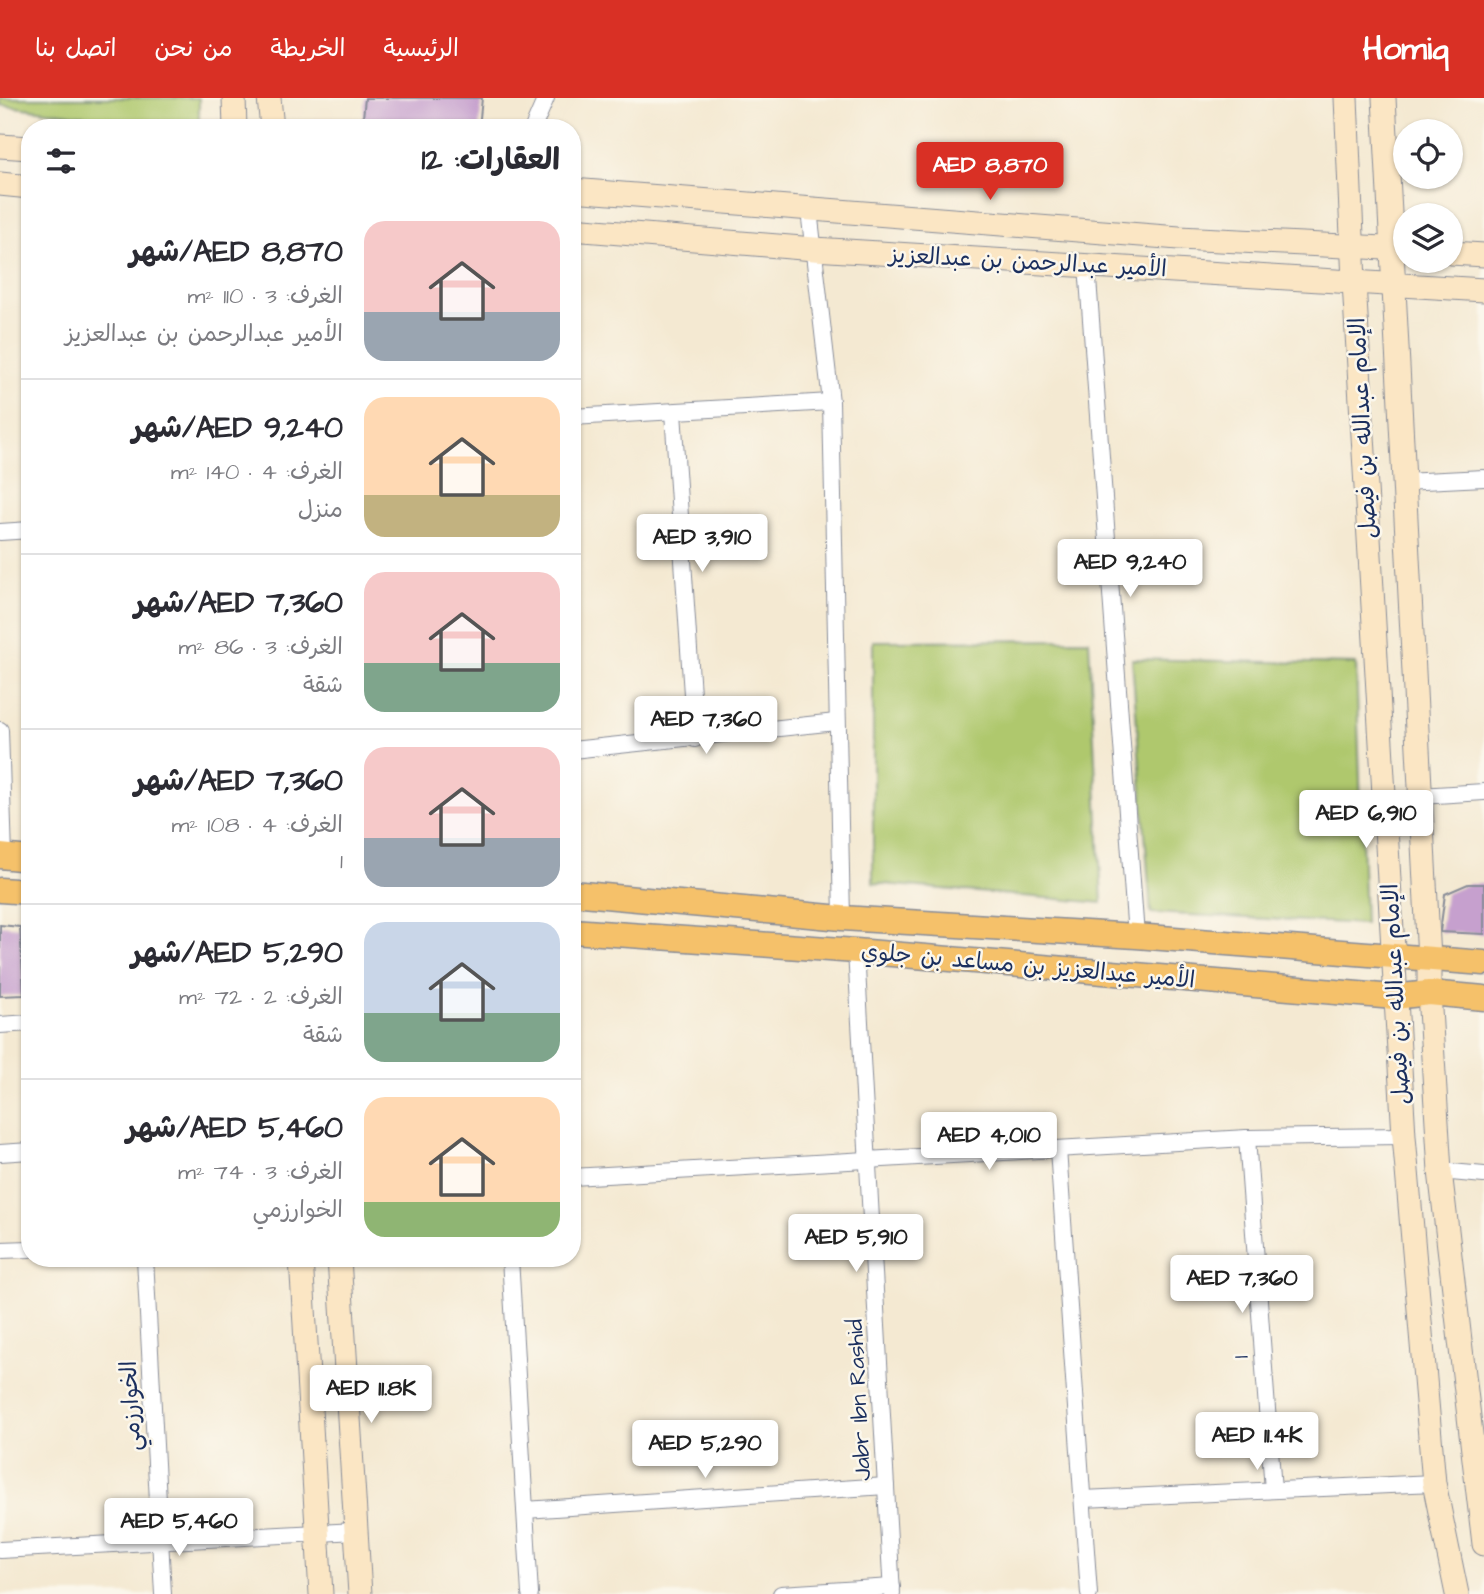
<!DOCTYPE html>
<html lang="ar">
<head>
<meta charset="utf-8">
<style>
	:root { --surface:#fff; --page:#f7f7f7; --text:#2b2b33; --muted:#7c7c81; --line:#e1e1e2; --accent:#d93025 }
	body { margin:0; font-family:"Architects Daughter","Playpen Sans Arabic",sans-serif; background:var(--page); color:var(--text); direction:rtl; height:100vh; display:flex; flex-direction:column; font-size:26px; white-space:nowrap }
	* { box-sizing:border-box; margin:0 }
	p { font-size:23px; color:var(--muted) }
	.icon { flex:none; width:38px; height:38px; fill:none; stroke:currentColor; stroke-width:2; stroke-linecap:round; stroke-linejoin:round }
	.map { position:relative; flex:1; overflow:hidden; direction:ltr }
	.details { position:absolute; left:21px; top:21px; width:560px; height:1148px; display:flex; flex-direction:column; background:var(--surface); border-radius:28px; box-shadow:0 2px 5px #0004; direction:rtl }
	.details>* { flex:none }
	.controls { position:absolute; left:1393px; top:21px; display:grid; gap:14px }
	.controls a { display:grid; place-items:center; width:70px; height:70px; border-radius:50%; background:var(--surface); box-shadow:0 2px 5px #0004; font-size:35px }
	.price { position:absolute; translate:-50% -60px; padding:0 16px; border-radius:7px; background:#fff; color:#222; font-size:23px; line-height:46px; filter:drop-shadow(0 2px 4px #0008) }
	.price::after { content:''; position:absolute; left:50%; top:42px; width:21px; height:16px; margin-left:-10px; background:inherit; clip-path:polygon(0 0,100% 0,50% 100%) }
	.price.current { background:var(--accent); color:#fff }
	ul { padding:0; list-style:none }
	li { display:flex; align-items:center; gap:21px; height:175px; padding:0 21px }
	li+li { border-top:2px solid var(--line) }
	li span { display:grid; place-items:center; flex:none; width:196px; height:140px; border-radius:21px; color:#555 }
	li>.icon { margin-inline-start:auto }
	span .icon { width:84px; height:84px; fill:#fffc; stroke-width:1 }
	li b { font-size:30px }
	h2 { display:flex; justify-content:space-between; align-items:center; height:84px; padding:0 21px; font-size:30px }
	header { display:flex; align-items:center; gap:42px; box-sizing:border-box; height:98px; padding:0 35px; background:var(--accent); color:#fff }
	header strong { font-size:33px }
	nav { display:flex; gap:38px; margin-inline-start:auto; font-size:24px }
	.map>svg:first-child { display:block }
	.green { fill:#afc86d; stroke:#657c66; stroke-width:2 }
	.building { fill:#c6a0ce }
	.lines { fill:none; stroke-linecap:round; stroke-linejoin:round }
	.street-casing { stroke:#888c98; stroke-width:18 }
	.secondary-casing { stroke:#888c98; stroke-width:25 }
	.primary-casing { stroke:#888c98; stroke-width:27 }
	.street { stroke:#fff; stroke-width:16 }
	.secondary { stroke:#fbe6c4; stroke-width:23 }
	.primary { stroke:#f5c16b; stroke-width:24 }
	.labels { text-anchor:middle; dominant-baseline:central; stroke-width:5; stroke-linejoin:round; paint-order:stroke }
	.street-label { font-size:23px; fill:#1b2f5e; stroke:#fbf7ec }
</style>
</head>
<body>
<header>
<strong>Homiq</strong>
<nav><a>الرئيسية</a><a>الخريطة</a><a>من نحن</a><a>اتصل بنا</a></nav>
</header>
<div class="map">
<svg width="1484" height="1496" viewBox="0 0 1484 1496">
	<rect width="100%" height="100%" fill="#fbf7ec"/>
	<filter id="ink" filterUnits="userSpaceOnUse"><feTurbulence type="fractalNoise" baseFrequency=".0143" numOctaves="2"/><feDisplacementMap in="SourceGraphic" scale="14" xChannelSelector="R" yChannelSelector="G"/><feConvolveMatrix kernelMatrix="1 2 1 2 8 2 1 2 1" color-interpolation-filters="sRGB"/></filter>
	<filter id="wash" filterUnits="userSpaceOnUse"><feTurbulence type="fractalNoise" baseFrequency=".00686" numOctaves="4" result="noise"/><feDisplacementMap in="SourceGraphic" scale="28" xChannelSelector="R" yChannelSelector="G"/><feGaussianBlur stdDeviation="1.57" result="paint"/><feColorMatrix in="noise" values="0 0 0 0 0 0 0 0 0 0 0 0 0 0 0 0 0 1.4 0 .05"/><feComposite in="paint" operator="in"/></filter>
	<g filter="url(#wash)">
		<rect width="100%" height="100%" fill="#f4e9d2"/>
		<!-- green -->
		<g class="green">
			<polygon points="0,0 199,0 199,30 180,30 0,7"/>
			<polygon points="1089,542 1102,805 873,785 873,543"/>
			<polygon points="1132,561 1356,566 1365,826 1151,815"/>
		</g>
		<g id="blocks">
			<!-- building -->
			<g class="building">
				<polygon points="365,0 482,0 479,30 362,30"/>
				<polygon points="1468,786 1484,786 1484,836 1440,834 1445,796"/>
				<polygon points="0,827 20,829 24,897 0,898"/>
			</g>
		</g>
	</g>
	<g filter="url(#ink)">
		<use href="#blocks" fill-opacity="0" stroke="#888c98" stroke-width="2"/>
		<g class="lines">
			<defs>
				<g id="street">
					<polyline points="533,30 546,0"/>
					<polyline points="809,112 831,304 842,820"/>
					<polyline points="1087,167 1136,838"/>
					<polyline points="673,314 695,641"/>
					<polyline points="572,319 831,304"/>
					<polyline points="1403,384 1484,380"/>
					<polyline points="0,434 30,432"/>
					<polyline points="0,632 4,759"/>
					<polyline points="572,652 836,624"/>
					<polyline points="1420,698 1484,694"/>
					<polyline points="856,853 892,1496"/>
					<polyline points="0,927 30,925"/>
					<polyline points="1247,1040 1273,1392"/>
					<polyline points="1058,1051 1089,1496"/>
					<polyline points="0,1055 30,1053"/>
					<polyline points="1440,1073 1484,1077"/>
					<polyline points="572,1079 1247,1040 1404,1038"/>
					<polyline points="0,1152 30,1151"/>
					<polyline points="145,1160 163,1496"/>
					<polyline points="510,1160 530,1496"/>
					<polyline points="1083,1401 1434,1385"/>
					<polyline points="525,1412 886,1388"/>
					<polyline points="0,1452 356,1433"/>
					<polyline points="781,1496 892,1489"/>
				</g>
				<g id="secondary">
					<polyline points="234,0 235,30"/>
					<polyline points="269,0 272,30"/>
					<polyline points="1346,0 1354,184 1404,1038 1434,1385 1457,1496"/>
					<polyline points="1384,0 1429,861 1429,895 1440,1073 1484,1446"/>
					<polyline points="0,48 30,50"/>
					<polyline points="0,86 30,89"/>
					<polyline points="572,92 1179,140 1405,151"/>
					<polyline points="572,131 814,151 1484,192"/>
					<polyline points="1451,155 1484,157"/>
					<polyline points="301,1160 321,1496"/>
					<polyline points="339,1160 360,1496"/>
				</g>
				<g id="primary">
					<polyline points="0,758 30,761"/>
					<polyline points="0,792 30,794"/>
					<polyline points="572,795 842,820 1136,838 1484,865"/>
					<polyline points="572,833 856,853 1394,899 1429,895 1484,900"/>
				</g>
			</defs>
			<!-- street casing -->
			<use href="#street" class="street-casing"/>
			<!-- secondary casing -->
			<use href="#secondary" class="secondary-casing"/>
			<!-- primary casing -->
			<use href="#primary" class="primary-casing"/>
			<!-- street -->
			<use href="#street" class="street"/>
			<!-- secondary -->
			<use href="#secondary" class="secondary"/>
			<!-- primary -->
			<use href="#primary" class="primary"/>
		</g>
	</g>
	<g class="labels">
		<!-- street labels -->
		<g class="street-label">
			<text transform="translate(1028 164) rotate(3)">الأمير عبدالرحمن بن عبدالعزيز</text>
			<text transform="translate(1363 330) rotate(-93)">الإمام عبدالله بن فيصل</text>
			<text transform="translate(1028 868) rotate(5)">الأمير عبدالعزيز بن مساعد بن جلوي</text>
			<text transform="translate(1396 896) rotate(-93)">الإمام عبدالله بن فيصل</text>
			<text transform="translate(1241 1259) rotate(-94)">1</text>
			<text transform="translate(859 1302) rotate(-93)">Jabr Ibn Rashid</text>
			<text transform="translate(131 1308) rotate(-93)">الخوارزمي</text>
		</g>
	</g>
</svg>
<div class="controls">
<a><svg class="icon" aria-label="locate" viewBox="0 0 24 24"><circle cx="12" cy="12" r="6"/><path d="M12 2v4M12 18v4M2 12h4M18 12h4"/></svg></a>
<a><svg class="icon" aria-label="layers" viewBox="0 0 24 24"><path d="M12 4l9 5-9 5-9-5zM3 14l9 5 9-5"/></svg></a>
</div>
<b class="price current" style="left:990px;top:104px">AED 8,870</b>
<b class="price" style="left:702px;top:476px">AED 3,910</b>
<b class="price" style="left:1130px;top:501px">AED 9,240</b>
<b class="price" style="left:706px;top:658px">AED 7,360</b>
<b class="price" style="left:1366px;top:752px">AED 6,910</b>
<b class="price" style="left:989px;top:1074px">AED 4,010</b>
<b class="price" style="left:856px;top:1176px">AED 5,910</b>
<b class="price" style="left:1242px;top:1217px">AED 7,360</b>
<b class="price" style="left:371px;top:1327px">AED 11.8K</b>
<b class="price" style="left:1257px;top:1374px">AED 11.4K</b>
<b class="price" style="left:705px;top:1382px">AED 5,290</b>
<b class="price" style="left:179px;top:1460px">AED 5,460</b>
<section class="details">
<h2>العقارات: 12<svg class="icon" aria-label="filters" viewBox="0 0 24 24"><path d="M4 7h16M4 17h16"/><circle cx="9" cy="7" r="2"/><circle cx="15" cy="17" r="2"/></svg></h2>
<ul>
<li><span style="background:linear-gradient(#f6c9c9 65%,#9aa5b1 0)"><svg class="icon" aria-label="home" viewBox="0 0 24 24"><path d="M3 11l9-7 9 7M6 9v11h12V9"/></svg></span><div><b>AED 8,870/شهر</b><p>الغرف: 3 · 110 m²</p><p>الأمير عبدالرحمن بن عبدالعزيز</p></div></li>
<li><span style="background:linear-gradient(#ffd9b3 70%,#c2b280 0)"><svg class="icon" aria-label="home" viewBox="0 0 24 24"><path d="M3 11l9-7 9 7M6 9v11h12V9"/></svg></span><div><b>AED 9,240/شهر</b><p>الغرف: 4 · 140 m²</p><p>منزل</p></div></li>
<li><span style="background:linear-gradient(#f6c9c9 65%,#7fa58c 0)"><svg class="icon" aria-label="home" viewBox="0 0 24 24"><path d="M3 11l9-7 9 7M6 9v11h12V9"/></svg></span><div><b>AED 7,360/شهر</b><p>الغرف: 3 · 86 m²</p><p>شقة</p></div></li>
<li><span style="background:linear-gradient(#f6c9c9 65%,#9aa5b1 0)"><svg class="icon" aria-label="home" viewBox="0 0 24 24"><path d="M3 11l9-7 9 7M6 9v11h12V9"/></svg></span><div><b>AED 7,360/شهر</b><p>الغرف: 4 · 108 m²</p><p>1</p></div></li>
<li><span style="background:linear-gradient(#c9d6e8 65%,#7fa58c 0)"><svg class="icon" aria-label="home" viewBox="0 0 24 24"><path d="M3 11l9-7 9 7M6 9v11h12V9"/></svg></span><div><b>AED 5,290/شهر</b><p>الغرف: 2 · 72 m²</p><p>شقة</p></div></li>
<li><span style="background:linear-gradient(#ffd9b3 75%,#8fb573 0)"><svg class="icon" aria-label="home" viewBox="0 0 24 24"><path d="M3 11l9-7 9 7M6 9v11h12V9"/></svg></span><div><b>AED 5,460/شهر</b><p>الغرف: 3 · 74 m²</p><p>الخوارزمي</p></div></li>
</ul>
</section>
</div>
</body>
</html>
